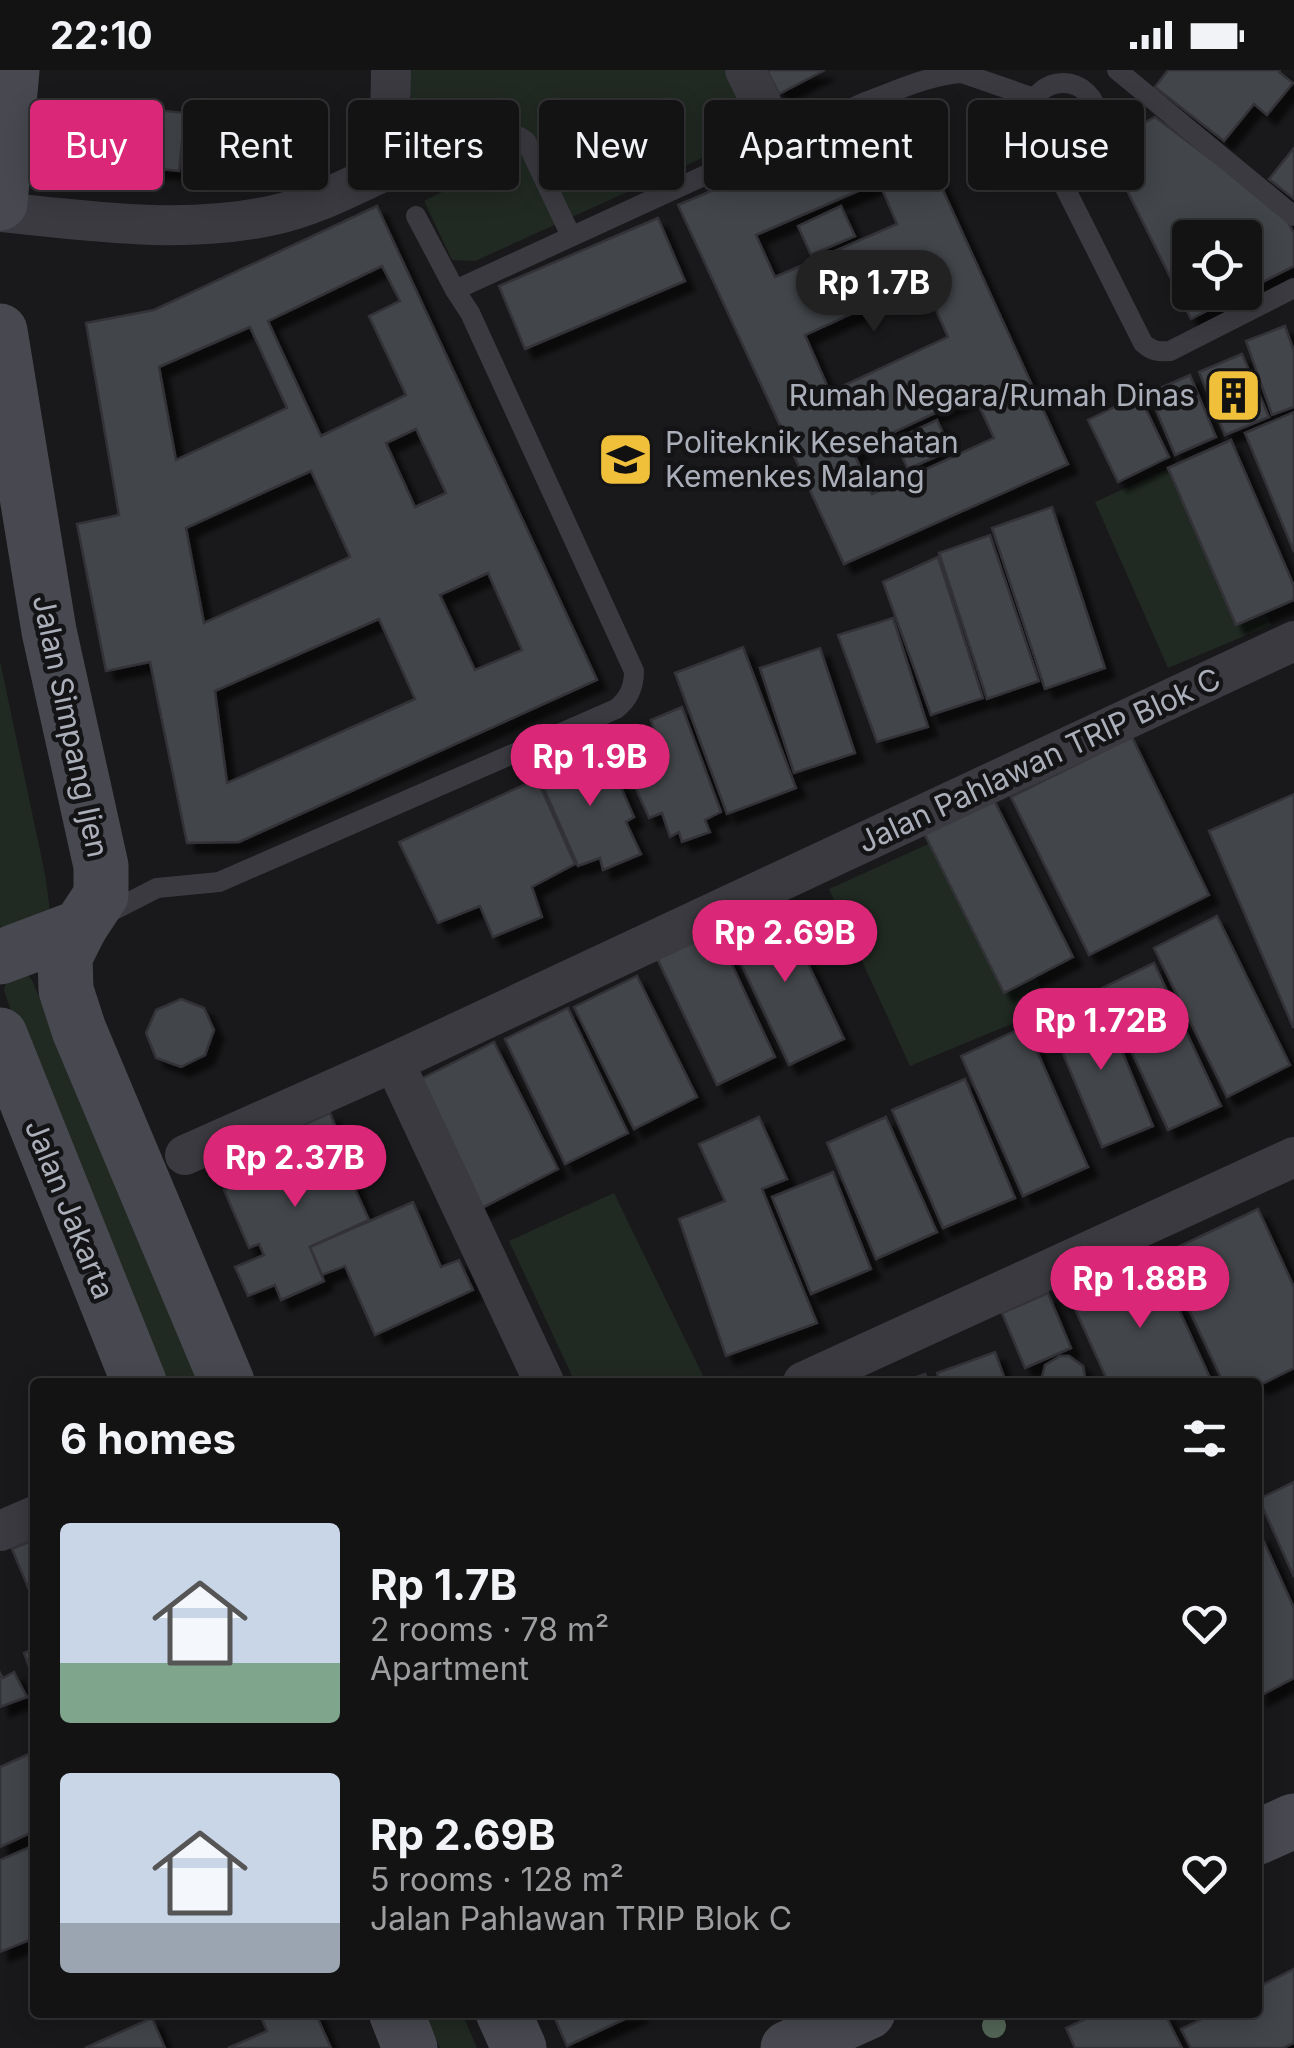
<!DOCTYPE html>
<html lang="en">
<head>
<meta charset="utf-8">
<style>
	:root { --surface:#131314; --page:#202022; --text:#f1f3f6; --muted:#9d9ea0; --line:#323234; --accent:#db2777 }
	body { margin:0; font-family:Inter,sans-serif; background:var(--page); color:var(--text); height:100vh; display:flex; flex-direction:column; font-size:38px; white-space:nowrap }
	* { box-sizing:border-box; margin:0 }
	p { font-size:32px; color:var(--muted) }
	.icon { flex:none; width:55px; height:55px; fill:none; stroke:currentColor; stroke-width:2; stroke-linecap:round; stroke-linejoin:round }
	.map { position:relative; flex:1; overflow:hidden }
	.drawer { position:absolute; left:30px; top:1308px; width:1232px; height:640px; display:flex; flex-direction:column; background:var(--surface); border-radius:10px; box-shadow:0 5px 25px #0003,0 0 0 2px var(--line) }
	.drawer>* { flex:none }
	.hud { position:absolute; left:30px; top:30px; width:1235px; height:90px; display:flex; gap:20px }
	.controls { position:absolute; left:1172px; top:150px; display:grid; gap:20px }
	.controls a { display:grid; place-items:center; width:90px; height:90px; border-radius:10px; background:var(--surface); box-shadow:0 5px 25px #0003,0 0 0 2px var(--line); font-size:50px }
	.price { position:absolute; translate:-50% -85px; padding:0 22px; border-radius:35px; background:var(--accent); color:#fff; font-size:32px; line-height:65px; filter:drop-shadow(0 2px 5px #0008) }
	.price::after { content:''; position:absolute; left:50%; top:60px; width:30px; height:22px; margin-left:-15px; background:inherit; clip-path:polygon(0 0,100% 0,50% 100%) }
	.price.active { background:#222; color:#fff }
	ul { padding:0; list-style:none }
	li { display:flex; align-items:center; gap:30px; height:250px; padding:0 30px }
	li span { display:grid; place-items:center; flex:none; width:280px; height:200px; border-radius:10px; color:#555 }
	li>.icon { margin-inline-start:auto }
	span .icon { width:120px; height:120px; fill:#fffc; stroke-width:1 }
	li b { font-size:42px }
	h2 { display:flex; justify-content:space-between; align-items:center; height:120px; padding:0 30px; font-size:42px }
	.tag { padding:0 35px; border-radius:10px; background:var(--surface); box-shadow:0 5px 25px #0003,0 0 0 2px var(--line); font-size:35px; line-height:90px }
	.tag.active { background:var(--accent); color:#fff }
	.status { display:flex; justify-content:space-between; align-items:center; height:70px; padding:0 50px; background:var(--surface); direction:ltr }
	.status svg { height:28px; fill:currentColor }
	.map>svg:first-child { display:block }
	.green { fill:#202922 }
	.building { fill:#434448; stroke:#333337; stroke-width:2.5; fill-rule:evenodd; filter:url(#shadow) }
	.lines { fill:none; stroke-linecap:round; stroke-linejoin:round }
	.lane { stroke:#3a3a40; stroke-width:20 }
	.street { stroke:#3a3a40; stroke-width:40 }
	.secondary { stroke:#484950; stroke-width:55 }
	.tree { fill:#536656 }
	.labels { text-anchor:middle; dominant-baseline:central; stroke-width:9; stroke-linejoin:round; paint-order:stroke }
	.poi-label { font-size:30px; fill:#abafba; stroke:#141416; text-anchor:end }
	.street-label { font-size:30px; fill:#abafba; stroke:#141416 }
</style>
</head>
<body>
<div class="status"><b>22:10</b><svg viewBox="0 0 49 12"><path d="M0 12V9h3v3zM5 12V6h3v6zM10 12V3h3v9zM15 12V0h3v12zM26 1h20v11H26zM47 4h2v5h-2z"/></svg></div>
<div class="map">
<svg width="1294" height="1978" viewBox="0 0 1294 1978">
	<defs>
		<filter id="shadow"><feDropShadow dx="9" dy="9" stdDeviation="2.5" flood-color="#0009"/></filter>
	</defs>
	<rect width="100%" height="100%" fill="#19191b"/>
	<!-- green -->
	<g class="green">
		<polygon points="409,0 730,0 750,41 731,50 740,71 475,191 452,190 424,131 456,115 405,14"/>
		<polygon points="1193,387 1271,555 1168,598 1095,432"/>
		<polygon points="0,591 45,804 50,840 16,861 0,856"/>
		<polygon points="968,756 1050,938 910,996 829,819"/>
		<polygon points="23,900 32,910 199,1312 160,1312 60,1076 4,921 7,904"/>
		<polygon points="614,1123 706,1312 575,1312 509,1171"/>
		<polygon points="425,1943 462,1943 477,1978 440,1978"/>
	</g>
	<!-- building -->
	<g class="building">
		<polygon points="767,0 825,0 779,24"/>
		<polygon points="1168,0 1280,0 1279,2 1293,13 1267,45 1254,34 1224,71 1155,17"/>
		<polygon points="64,31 185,43 179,101 58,89"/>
		<path d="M906,39l162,355 -224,100 -166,-359zM879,112l18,42 -122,53 -19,-42zM923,211l25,56 -118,55 -25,-57zM974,325l20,43 -122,56 -19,-43z"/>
		<polygon points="1155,47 1282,142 1294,163 1294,196 1245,221 1245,168 1190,168 1190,222 1243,222 1191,249 1104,74"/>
		<polygon points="1294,78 1294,129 1269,109"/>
		<path d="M377,136l220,474 -358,162 -52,1 -37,-181 -44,9 -29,-147 42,-9 -33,-192 68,-13zM382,196l18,35 -31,15 37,79 -85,41 -53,-115zM250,257l37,81 -111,52 -17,-93zM416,359l30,64 -31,14 -29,-64zM311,401l39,86 -146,66 -18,-95zM488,503l34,77 -47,20 -35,-75zM379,549l36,80 -188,84 -12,-92z"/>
		<polygon points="841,136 855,166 811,185 798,156"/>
		<polygon points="658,148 685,211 525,279 499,216"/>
		<polygon points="1285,256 1294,281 1294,337 1272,345 1246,271"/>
		<polygon points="1242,284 1269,347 1225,365 1199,302"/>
		<polygon points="1190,305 1216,367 1175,385 1149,323"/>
		<polygon points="1139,325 1169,387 1118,412 1088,350"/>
		<polygon points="1294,342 1294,482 1245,363"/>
		<polygon points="937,350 951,380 908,399 894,370"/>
		<polygon points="1231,370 1294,516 1294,530 1236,555 1168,398"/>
		<polygon points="1052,437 1105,598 1045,619 992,458"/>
		<polygon points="990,465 1039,611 987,629 939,483"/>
		<polygon points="938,487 983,628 931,645 883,512"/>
		<polygon points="893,548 928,657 877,672 838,565"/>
		<polygon points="743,577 796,718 727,744 675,603"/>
		<polygon points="820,578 855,683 794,703 760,598"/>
		<polygon points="682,637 721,742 705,750 710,762 682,772 679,762 670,767 662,743 649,748 621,685 658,672 651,650"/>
		<polygon points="1132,667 1209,825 1089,885 1011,727"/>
		<polygon points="567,681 575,696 606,683 634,747 626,752 641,784 603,800 600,788 578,796 534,696"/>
		<polygon points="537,709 575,794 532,817 542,847 493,867 480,836 438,853 399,772"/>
		<polygon points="1294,724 1294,957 1293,957 1209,761"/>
		<polygon points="993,728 1073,887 1004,923 924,763"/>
		<polygon points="780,835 844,969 789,995 726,862"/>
		<polygon points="1217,846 1290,995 1227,1027 1154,878"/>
		<polygon points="715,858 775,987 717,1015 656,886"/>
		<polygon points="1154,893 1221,1036 1168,1060 1102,918"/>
		<polygon points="637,906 697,1027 634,1059 574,937"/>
		<polygon points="1100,928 1153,1056 1102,1077 1049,950"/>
		<polygon points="181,929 204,938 214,960 205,985 181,997 156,988 146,963 156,940"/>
		<polygon points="568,938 628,1063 565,1094 505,969"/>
		<polygon points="1026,956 1088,1097 1023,1126 961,986"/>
		<polygon points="494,972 558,1099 480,1139 417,1011"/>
		<polygon points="965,1009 1015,1128 943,1158 892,1040"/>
		<polygon points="330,1043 340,1068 333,1070 369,1150 310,1177 324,1211 281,1230 275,1215 248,1226 235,1197 264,1185 259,1174 249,1178 224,1120 285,1092 274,1068"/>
		<polygon points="759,1047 787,1109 762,1119 817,1253 726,1286 679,1149 725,1131 699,1074"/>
		<polygon points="886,1047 937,1162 876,1189 827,1073"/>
		<polygon points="833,1102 871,1199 811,1224 772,1127"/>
		<polygon points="413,1132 441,1197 459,1190 473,1220 375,1265 345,1196 322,1205 310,1177"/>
		<polygon points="1258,1139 1294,1217 1294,1298 1258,1316 1258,1312 1223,1312 1163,1184"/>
		<polygon points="1157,1191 1211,1310 1205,1312 1108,1312 1071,1230"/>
		<polygon points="1048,1223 1071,1278 1025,1298 1002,1243"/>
		<polygon points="995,1282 1006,1312 940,1312 937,1303"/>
		<polygon points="1060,1286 1069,1286 1083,1296 1086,1312 1041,1312 1045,1295"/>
		<polygon points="925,1304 929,1312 903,1312"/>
		<polygon points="1294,1412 1294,1507 1259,1429"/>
		<polygon points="1260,1463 1294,1538 1294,1608 1258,1627 1258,1464"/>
		<polygon points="35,1469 35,1534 12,1479"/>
		<polygon points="35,1578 35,1613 24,1583"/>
		<polygon points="14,1602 27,1627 0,1637 0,1603 3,1608"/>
		<polygon points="29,1684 35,1697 35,1717 32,1719 35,1725 35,1761 0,1777 0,1697"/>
		<polygon points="35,1775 35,1868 0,1882 0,1790"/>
		<polygon points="1294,1899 1294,1973 1283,1978 1191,1978 1181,1959 1210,1945 1208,1942 1258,1942 1258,1917"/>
		<polygon points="259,1942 315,1942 331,1978 228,1978 267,1961"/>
		<polygon points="552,1942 640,1942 567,1976"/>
		<polygon points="1100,1942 1164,1942 1182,1978 1075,1978 1066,1958"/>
		<polygon points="152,1948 165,1978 85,1978"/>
	</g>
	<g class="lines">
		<!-- lane -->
		<g class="lane">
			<polyline points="1117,0 1294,146"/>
			<circle cx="1063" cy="47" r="34"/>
			<path d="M1044,76l99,197c9,8 15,9 27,8l124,-63"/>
			<polyline points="394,97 433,101 508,65 520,67 526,71 571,166"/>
			<path d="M455,220l410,-188c31,-11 64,-27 97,-29l72,25"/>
			<path d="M104,845l53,-27 62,-6 397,-173c13,-10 18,-22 18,-38l-164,-358 -15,-23 -39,-74"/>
		</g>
		<!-- street -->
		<g class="street">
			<polyline points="745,0 768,47"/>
			<path d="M0,142c89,9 185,23 274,3 42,-9 81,-31 120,-48l-4,-42 1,-55"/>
			<polyline points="394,992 544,1312"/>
			<polyline points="185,1085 394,992 1294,571"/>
			<polyline points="803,1312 1294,1087"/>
			<polyline points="0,1461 35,1446"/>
		</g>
		<!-- secondary -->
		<g class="secondary">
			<polyline points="0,133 12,0"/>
			<polyline points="0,261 49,561 101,796 101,825 80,857 65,887 66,920 79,960 227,1312"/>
			<polyline points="0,887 80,857"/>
			<polyline points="0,965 139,1312"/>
			<polyline points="1258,1767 1294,1751"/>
			<polyline points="396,1942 410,1978"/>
			<polyline points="503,1942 519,1978"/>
			<polyline points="788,1978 868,1942"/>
		</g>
	</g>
	<!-- trees -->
	<circle class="tree" cx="994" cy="1956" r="12"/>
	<!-- icons -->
	<defs>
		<symbol id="building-square" viewBox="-11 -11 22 22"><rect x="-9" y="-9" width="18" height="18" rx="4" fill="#f0c03b" stroke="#141416"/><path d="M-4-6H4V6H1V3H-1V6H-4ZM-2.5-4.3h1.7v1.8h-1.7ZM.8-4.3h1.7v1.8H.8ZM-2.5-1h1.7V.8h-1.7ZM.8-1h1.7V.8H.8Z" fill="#111"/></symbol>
		<symbol id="university-square" viewBox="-11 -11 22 22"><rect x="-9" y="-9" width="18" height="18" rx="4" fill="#f0c03b" stroke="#141416"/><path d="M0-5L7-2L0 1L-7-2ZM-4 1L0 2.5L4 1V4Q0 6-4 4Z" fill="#111"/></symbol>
	</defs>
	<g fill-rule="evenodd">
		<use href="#building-square" x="1202" y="294" width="63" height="63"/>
		<use href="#university-square" x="594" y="358" width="63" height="63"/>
	</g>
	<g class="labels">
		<!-- poi labels -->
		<g class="poi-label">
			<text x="1195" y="325">Rumah Negara/Rumah Dinas</text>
			<text x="665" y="372" text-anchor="start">Politeknik Kesehatan<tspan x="665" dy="34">Kemenkes Malang</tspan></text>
		</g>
		<!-- street labels -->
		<g class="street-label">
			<text transform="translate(71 656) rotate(78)">Jalan Simpang Ijen</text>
			<text transform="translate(1039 690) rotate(-25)">Jalan Pahlawan TRIP Blok C</text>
			<text transform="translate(70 1139) rotate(68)">Jalan Jakarta</text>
		</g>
	</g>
</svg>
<div class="controls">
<a><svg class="icon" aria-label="locate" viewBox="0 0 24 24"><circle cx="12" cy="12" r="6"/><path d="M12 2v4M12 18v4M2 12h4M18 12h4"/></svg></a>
</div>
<b class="price active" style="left:874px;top:265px">Rp 1.7B</b>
<b class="price" style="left:590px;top:739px">Rp 1.9B</b>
<b class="price" style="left:785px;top:915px">Rp 2.69B</b>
<b class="price" style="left:1101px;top:1003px">Rp 1.72B</b>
<b class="price" style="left:295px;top:1140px">Rp 2.37B</b>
<b class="price" style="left:1140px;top:1261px">Rp 1.88B</b>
<div class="hud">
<a class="tag active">Buy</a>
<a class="tag">Rent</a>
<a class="tag">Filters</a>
<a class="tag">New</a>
<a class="tag">Apartment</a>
<a class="tag">House</a>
</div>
<section class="drawer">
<h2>6 homes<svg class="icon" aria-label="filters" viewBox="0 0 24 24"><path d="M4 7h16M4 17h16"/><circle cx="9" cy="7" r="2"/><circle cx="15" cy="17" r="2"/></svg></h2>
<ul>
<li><span style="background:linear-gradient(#c9d6e8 70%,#7fa58c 0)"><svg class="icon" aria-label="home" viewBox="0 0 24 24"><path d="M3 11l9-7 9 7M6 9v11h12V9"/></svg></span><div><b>Rp 1.7B</b><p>2 rooms · 78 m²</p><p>Apartment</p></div><svg class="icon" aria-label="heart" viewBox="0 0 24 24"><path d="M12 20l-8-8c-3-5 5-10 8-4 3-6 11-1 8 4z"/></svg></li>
<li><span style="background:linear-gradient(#c9d6e8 75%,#9aa5b1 0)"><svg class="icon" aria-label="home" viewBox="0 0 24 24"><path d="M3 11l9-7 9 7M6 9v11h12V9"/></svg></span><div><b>Rp 2.69B</b><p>5 rooms · 128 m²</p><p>Jalan Pahlawan TRIP Blok C</p></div><svg class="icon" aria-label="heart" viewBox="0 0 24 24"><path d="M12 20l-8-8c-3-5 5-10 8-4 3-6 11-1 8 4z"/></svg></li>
</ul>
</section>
</div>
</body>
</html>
